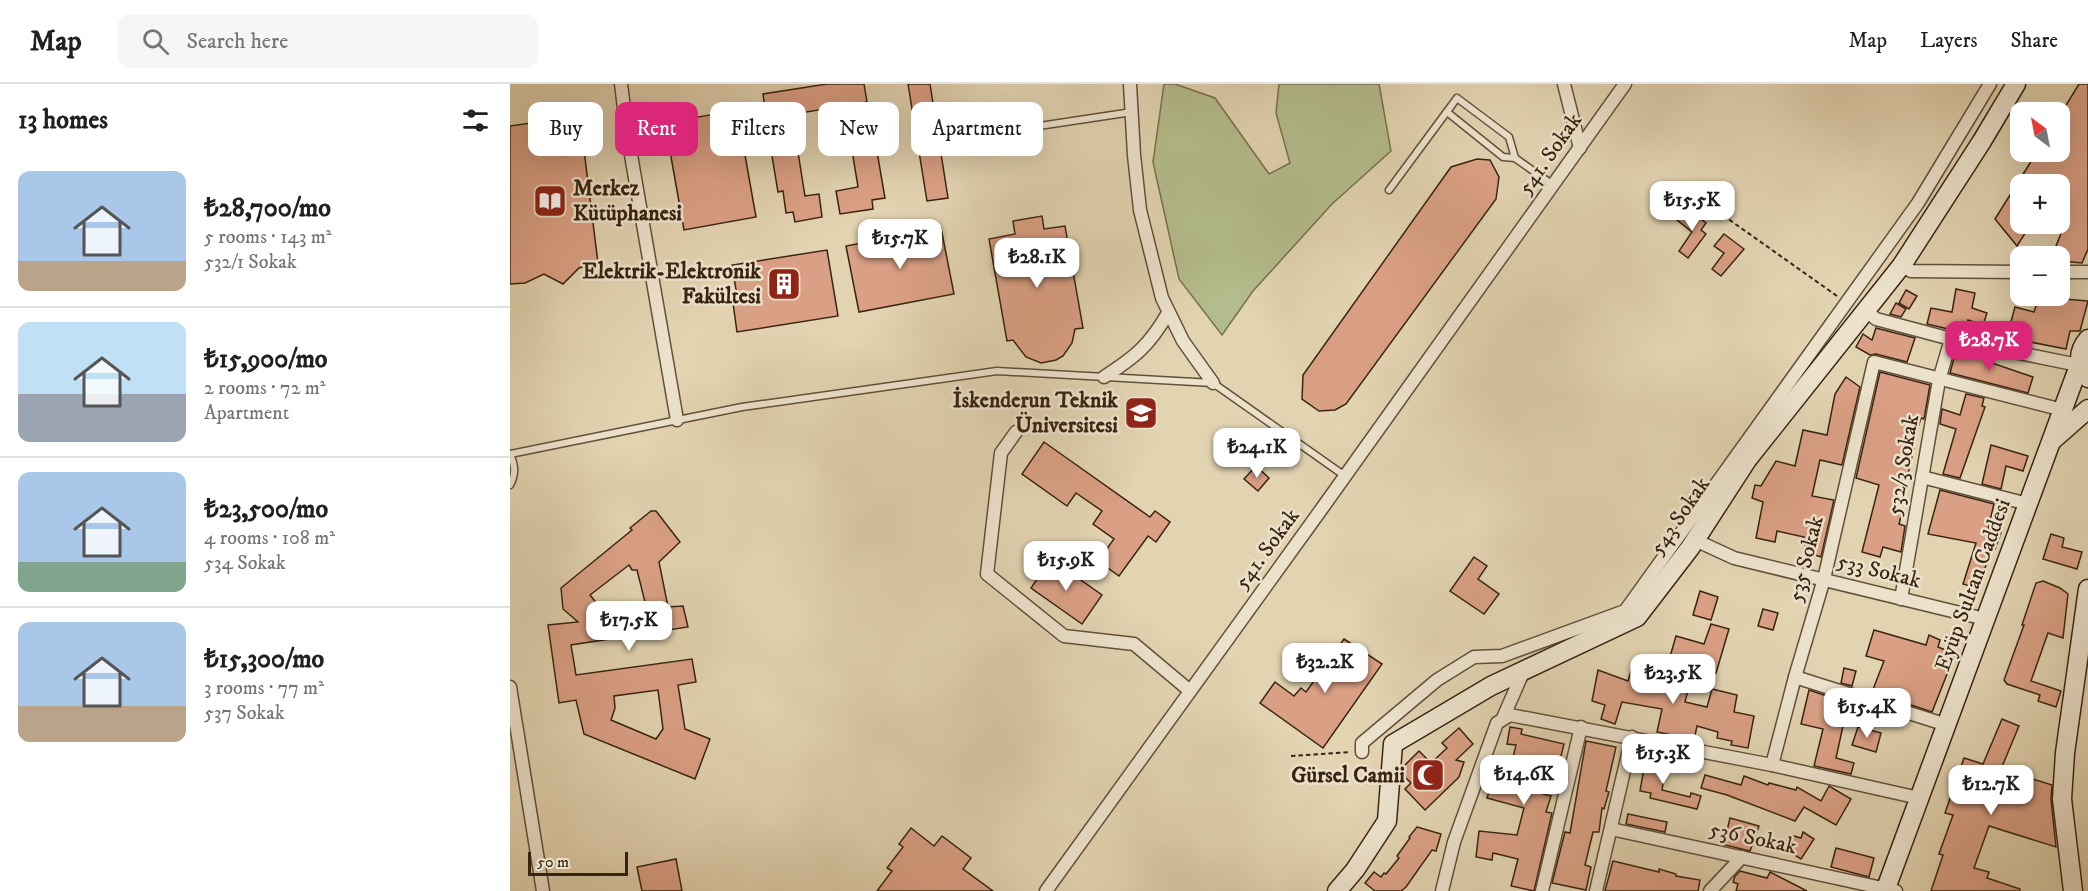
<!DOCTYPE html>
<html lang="en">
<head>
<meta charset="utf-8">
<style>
	:root { --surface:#fff; --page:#f6f6f6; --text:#202124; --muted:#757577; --line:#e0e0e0; --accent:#db2777 }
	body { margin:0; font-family:"IM FELL DW Pica",serif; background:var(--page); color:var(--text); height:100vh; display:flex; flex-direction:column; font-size:22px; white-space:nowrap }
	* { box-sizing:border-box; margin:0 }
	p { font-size:20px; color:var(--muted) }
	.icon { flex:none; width:33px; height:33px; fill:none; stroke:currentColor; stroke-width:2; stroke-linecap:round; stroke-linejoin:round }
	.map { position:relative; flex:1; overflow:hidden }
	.drawer { display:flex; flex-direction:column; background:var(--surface); width:510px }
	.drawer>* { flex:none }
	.banner { position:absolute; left:18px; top:18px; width:570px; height:54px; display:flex; gap:12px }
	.needle { width:39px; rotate:328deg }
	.buttons { position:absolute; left:1500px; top:18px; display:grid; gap:12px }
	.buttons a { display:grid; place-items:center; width:60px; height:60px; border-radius:12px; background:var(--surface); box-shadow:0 6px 24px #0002; font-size:30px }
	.scale { position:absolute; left:18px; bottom:15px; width:100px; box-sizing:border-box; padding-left:6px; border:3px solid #392411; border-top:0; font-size:16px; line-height:21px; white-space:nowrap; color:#392411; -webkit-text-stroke:4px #ece2cc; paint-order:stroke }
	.price { position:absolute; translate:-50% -51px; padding:0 14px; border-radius:12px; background:#fff; color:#222; font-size:20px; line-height:39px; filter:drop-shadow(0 2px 3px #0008) }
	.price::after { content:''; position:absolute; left:50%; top:36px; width:18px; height:14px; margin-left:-9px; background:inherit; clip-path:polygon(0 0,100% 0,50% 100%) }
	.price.selected { background:var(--accent); color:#fff }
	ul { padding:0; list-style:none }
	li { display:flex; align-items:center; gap:18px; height:150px; padding:0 18px }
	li+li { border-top:2px solid var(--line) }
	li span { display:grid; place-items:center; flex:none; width:168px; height:120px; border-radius:12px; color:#555 }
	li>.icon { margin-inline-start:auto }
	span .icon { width:72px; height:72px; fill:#fffc; stroke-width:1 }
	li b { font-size:26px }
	h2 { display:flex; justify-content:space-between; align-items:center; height:72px; padding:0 18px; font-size:26px }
	.tag { padding:0 21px; border-radius:12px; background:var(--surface); box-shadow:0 6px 24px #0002; font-size:21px; line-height:54px }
	.tag.selected { background:var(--accent); color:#fff }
	header { display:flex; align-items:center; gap:36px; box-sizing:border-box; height:84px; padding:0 30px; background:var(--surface); border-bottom:2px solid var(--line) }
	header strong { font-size:28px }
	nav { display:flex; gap:33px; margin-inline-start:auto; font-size:21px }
	.search { width:420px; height:54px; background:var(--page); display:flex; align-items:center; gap:15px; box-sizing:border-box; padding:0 21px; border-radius:12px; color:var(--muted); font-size:22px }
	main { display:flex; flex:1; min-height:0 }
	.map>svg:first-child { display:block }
	.green { fill:#b3bc8c; stroke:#76704e; stroke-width:1.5 }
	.building { fill:#daa085; stroke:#392411; stroke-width:1.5; fill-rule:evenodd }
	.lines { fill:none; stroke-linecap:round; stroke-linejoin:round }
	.lane-casing { stroke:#635039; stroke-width:9 }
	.street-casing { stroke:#635039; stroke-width:15 }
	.secondary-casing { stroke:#392411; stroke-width:21 }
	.path { stroke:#392411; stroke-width:2; stroke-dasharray:4.5 3; stroke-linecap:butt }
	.lane { stroke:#ece2cc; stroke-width:6 }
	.street { stroke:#ece2cc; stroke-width:12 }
	.secondary { stroke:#ece2cc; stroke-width:18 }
	.labels { text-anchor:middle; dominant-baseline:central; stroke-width:5; stroke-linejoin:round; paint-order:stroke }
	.street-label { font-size:22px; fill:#392411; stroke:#ece2cc }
	.poi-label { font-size:22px; font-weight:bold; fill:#392411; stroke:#ece2cc; text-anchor:end }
</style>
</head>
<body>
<header>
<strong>Map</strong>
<div class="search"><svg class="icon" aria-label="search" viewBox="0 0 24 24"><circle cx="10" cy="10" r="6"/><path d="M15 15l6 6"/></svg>Search here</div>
<nav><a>Map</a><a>Layers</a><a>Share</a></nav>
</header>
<main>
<section class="drawer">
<h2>13 homes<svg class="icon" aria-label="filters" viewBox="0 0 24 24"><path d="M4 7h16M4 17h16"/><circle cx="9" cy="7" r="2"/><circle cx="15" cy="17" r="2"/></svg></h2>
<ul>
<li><span style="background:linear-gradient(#a9c7e8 75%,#b9a48a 0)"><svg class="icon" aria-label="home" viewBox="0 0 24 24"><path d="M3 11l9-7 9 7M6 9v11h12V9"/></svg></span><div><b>₺28,700/mo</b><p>5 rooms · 143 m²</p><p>532/1 Sokak</p></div></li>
<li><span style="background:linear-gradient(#bfe0f5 60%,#9aa5b1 0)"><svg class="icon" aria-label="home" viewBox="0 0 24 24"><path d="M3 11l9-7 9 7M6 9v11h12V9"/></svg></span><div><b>₺15,900/mo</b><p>2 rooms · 72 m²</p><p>Apartment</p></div></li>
<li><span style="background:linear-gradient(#a9c7e8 75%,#7fa58c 0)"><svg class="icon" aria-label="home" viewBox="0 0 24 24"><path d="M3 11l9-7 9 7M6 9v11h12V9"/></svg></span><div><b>₺23,500/mo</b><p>4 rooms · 108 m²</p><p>534 Sokak</p></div></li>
<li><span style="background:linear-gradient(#a9c7e8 70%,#b9a48a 0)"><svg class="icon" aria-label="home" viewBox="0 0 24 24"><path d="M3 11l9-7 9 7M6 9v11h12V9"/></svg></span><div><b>₺15,300/mo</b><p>3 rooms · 77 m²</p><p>537 Sokak</p></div></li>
</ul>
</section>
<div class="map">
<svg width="1578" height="807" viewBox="0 0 1578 807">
	<rect width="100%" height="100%" fill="#e2d3b1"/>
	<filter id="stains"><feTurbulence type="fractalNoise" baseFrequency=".00333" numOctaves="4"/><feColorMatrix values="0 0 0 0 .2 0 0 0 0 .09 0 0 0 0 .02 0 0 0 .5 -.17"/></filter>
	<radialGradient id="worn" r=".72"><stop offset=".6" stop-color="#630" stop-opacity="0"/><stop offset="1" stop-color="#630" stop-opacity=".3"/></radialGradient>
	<!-- green -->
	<polygon class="green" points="654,0 665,0 705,14 759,90 780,79 766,29 769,0 869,0 881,67 822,120 743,207 712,251 669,195 643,78"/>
	<!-- building -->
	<g class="building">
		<polygon points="317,0 354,0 357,18 278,31 283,57 286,56 295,112 309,110 312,133 285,138 283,128 276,129 273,107 268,108 261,66 266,65 261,33 256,34 253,10"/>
		<polygon points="398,0 420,0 438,114 417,117"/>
		<polygon points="1569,0 1578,0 1578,165 1572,179 1550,177 1550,172 1542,172 1554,142 1550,140 1550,100 1510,100 1510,140 1521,140 1507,162 1485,135 1527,68 1550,68 1550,31"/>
		<polygon points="227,26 246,133 174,146 155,39"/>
		<polygon points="28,38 30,55 72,50 88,179 69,184 53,200 34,190 15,199 0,200 0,42"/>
		<polygon points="359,39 361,50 364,50 375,114 362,116 363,125 330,130 326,107 348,103 339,48 341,48 340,42"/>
		<polygon points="967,75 980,76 989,93 986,115 836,320 825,326 809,327 792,315 793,291 941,83"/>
		<polygon points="1176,124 1196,139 1191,146 1196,150 1178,174 1169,167 1182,148 1167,136"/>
		<polygon points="532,132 534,145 555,142 573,244 565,245 562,259 553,272 546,276 531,279 516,273 503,256 497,257 479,155 505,150 503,137"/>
		<polygon points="431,144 444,210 349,228 336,162"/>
		<polygon points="1214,150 1234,165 1211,192 1202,185 1214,169 1204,162"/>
		<polygon points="317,166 328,232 227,248 223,219 228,218 222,181"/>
		<polygon points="1446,205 1465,209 1462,224 1477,229 1473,241 1458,236 1455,249 1417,240 1421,224 1442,228"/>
		<polygon points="1396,206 1407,212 1399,225 1389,219"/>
		<polygon points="1529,213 1578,217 1570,247 1560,247 1556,265 1515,257 1514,261 1496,256 1505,223 1524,228"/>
		<polygon points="1386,219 1396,225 1391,233 1380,230"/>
		<polygon points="1366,244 1405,254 1397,278 1366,270 1360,271 1346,263 1353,250 1362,256"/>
		<polygon points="1451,266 1484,272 1482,279 1523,293 1518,309 1440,289 1444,274 1449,275"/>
		<polygon points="1370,288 1420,301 1414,335 1411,334 1408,343 1407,342 1401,363 1404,363 1398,390 1395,389 1384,426 1392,428 1389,440 1395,442 1391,468 1373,463 1370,473 1352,468 1369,401 1346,394"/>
		<polygon points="1336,293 1350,303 1332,381 1310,376 1302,412 1324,416 1311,473 1296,468 1298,462 1291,460 1294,453 1267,447 1265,458 1246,454 1253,418 1242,414 1245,401 1251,402 1266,377 1285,382 1293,346 1317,351 1325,310"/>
		<polygon points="1456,310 1474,314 1472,322 1475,323 1450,394 1433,390 1446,345 1430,340 1432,325 1450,331"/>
		<polygon points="534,358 640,433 645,427 660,438 646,458 638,452 609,492 588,477 604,455 583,440 592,427 566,409 557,422 512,390"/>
		<polygon points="1481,361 1518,372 1513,387 1496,382 1491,405 1472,400"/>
		<polygon points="746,382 759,394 748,407 734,395"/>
		<polygon points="1430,406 1484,420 1478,445 1491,449 1485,465 1482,464 1468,504 1453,500 1466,459 1418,450"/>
		<path d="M141,427h5l24,31 -21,20 9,45 15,-1 5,21 -117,18 5,30 116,-16 4,23 -18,3 7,44 25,10 -15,40 -111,-45 -8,-34 -17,3 -11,-78 30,-3 -15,-13 -2,-21 71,-58 -2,-2zM119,481l3,5h5l10,40 -45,6 -2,-9 -10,-12zM148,606l5,39 -7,10 -45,-19 4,-12 -1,-12z"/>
		<polygon points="1541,450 1554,454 1552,463 1572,468 1567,485 1533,475"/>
		<polygon points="964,473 977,482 968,495 989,510 974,530 940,507"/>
		<polygon points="541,475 592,511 572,540 521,504"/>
		<polygon points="1533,497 1550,504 1558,510 1553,554 1538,549 1521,597 1551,607 1546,623 1528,617 1530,611 1497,600 1494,596 1514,541 1512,541 1526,499"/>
		<polygon points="1190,507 1208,513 1201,536 1183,531"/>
		<polygon points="1253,525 1268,529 1263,546 1248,542"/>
		<polygon points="1201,540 1219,545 1206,589 1159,576 1166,552 1194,560"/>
		<polygon points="1364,546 1416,561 1419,551 1430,556 1428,563 1445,570 1422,628 1362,608 1374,577 1356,572"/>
		<polygon points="834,555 872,580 813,664 750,619 765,598 784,612 791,604 796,608"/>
		<polygon points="1124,577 1160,584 1157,597 1179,602 1175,618 1197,623 1202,605 1227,611 1224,628 1244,632 1238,664 1221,661 1222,657 1207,654 1208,648 1187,642 1184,656 1147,648 1152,625 1112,618 1105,640 1091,635 1095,621 1082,617 1088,586 1118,597"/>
		<polygon points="1334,584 1346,587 1342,602 1331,599"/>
		<polygon points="1299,606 1338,619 1326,674 1344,679 1341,690 1304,682 1313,645 1291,640"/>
		<polygon points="1492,635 1509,642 1491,685 1542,701 1541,716 1546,763 1479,742 1464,784 1479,788 1477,794 1510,805 1510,807 1421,807 1433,771 1429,770 1443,731 1435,729 1454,674 1473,680"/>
		<polygon points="1000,643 1012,645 1011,650 1054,660 1049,680 1041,678 1033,710 1041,712 1036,728 1042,729 1024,807 1001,802 1008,775 983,769 982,776 966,773 969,747 1007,751 1014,724 977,714 982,698 988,700 992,683 1000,685 1006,661 997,660"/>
		<polygon points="1348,643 1371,649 1366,668 1342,661"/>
		<polygon points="949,644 963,660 946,676 954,678 949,693 915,726 895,705 901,699 892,690 893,683 909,667 921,679 937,664 932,659"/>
		<polygon points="1076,657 1106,663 1096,707 1099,708 1094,725 1092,724 1089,748 1083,748 1075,781 1081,783 1076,806 1042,799 1055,748 1060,749"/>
		<polygon points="1136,672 1157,676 1152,706 1180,713 1181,709 1191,712 1187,725 1140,714 1141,709 1130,707"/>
		<polygon points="1195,691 1231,701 1234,692 1258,701 1259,699 1286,706 1287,703 1311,717 1319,702 1341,715 1326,741 1294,723 1285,737 1217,711 1191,704"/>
		<polygon points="1118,730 1157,738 1155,748 1116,740"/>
		<polygon points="1220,734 1249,742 1240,767 1211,760 1214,750 1216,751"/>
		<polygon points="907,743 931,750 926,767 922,766 896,803 891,807 865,807 855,799 864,788 871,793 874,789 876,790 889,774 887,772 900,754 899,753"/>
		<polygon points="401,744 424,762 432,752 461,774 453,785 483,807 367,807 382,787 377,784 393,763 389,760"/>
		<polygon points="1293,748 1304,755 1291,775 1273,764 1280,751 1291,754"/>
		<polygon points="1326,764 1364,774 1359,793 1321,783"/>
		<polygon points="166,775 172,807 132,807 127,783"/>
		<polygon points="1103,777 1149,788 1149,785 1166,790 1166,792 1190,796 1188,807 1095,807"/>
		<polygon points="1230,787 1257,794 1260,788 1297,807 1226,807 1228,800 1223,798 1225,792"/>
	</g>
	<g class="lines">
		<defs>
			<g id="lane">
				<polyline points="937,28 993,73 1005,74"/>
				<polyline points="469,51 622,28"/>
				<polyline points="879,106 947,14 999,53 1005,74 1043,101"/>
				<polyline points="0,370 232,323 487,287 703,299 835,392"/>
				<path d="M0,370c5,11 6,20 0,31"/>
			</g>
			<g id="street">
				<polyline points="111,0 117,48 167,336"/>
				<polyline points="620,0 624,71 630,126 652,214 673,257 703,299"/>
				<polyline points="1054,0 1070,64"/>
				<polyline points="1392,181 1401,187 1510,188"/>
				<polyline points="1550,188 1578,188"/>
				<polyline points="1356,227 1366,235 1441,255 1568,281"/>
				<path d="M594,293c31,-20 45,-31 64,-64"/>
				<polyline points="506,348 491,369 477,490 554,552 624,560 680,607"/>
				<polyline points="1412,393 1518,420"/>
				<polyline points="1185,456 1224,474 1475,535"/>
				<polyline points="1391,515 1429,296 1441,255"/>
				<polyline points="1285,593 1437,641"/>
				<polyline points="0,603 33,807"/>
				<polyline points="993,634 1014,586"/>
				<polyline points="852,668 852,659 927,596 964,573 992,572 1115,527 1408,119 1480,0"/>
				<polyline points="1262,681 1285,593 1314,495 1364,278 1553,326"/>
				<polyline points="1101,745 1386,807"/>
				<polyline points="536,807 813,423 1115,0"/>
				<polyline points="932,807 944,758 987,639 1000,631 1262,681 1409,714"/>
				<polyline points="1032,807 1071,643"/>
				<polyline points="1086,807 1122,653"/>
				<polyline points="1200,807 1232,773"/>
			</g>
			<g id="secondary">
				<path d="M1578,255c-11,13 -10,26 0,39"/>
				<polyline points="1544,355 1578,325"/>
				<polyline points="827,807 845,786 877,737 883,660 981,602 1127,533 1180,464 1237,376 1392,181 1472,57 1506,0"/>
				<polyline points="1375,807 1570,279"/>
				<polyline points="1563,807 1552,715 1555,669 1578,505"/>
			</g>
		</defs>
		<!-- lane casing -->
		<use href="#lane" class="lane-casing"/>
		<!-- street casing -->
		<use href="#street" class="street-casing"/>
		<!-- secondary casing -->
		<use href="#secondary" class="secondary-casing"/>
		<!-- path -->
		<g class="path">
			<polyline points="1207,127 1327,212"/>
			<polyline points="781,672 841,668"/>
		</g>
		<!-- lane -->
		<use href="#lane" class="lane"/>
		<!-- street -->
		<use href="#street" class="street"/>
		<!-- secondary -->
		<use href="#secondary" class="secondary"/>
	</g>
	<!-- icons -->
	<defs>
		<symbol id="library-square" viewBox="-11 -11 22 22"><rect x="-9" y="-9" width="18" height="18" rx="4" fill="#8f2418" stroke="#ece2cc"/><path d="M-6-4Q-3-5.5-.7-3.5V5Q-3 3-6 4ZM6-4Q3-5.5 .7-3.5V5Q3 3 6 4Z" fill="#fff"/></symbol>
		<symbol id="building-square" viewBox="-11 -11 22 22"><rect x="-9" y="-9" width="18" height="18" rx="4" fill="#8f2418" stroke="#ece2cc"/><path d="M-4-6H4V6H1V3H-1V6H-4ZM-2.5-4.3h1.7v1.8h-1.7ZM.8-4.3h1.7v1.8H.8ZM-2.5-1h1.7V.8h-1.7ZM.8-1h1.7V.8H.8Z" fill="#fff"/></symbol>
		<symbol id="university-square" viewBox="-11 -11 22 22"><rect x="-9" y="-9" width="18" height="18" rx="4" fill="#8f2418" stroke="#ece2cc"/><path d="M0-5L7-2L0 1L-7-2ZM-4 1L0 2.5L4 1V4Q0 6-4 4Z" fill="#fff"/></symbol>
		<symbol id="mosque-square" viewBox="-11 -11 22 22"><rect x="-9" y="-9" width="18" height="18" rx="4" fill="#8f2418" stroke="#ece2cc"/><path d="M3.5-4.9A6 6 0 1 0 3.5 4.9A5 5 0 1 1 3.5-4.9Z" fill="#fff"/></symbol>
	</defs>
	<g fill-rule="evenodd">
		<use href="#library-square" x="21" y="98" width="38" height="38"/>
		<use href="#building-square" x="255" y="181" width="38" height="38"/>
		<use href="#university-square" x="612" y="310" width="38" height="38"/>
		<use href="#mosque-square" x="899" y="672" width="38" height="38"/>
	</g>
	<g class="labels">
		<!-- street labels -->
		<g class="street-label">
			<text transform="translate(1040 70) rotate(-55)">541. Sokak</text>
			<text transform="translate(1393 381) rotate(-80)">532/3 Sokak</text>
			<text transform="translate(1170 432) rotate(-56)">543 Sokak</text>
			<text transform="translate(757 465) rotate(-54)">541. Sokak</text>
			<text transform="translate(1296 475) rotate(-76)">535 Sokak</text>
			<text transform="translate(1369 487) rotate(14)">533 Sokak</text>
			<text transform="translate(1463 501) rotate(-70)">Eyüp Sultan Caddesi</text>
			<text transform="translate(1243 754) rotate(12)">536 Sokak</text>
		</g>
		<!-- poi labels -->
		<g class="poi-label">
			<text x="63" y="104" text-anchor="start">Merkez<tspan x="63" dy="25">Kütüphanesi</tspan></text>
			<text x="251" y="187">Elektrik-Elektronik<tspan x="251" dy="25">Fakültesi</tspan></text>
			<text x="608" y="316">İskenderun Teknik<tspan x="608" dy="25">Üniversitesi</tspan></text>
			<text x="895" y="691">Gürsel Camii</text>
		</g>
	</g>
	<rect width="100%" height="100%" filter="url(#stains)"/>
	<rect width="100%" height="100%" fill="url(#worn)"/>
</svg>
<div class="buttons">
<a><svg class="needle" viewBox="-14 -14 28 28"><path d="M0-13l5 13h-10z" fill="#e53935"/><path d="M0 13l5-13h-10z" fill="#757577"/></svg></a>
<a>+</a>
<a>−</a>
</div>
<div class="scale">50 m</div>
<b class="price" style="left:1182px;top:148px">₺15.5K</b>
<b class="price" style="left:390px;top:186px">₺15.7K</b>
<b class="price" style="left:527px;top:205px">₺28.1K</b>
<b class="price selected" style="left:1479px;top:288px">₺28.7K</b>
<b class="price" style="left:747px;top:395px">₺24.1K</b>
<b class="price" style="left:556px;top:508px">₺15.9K</b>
<b class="price" style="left:119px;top:568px">₺17.5K</b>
<b class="price" style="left:815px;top:610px">₺32.2K</b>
<b class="price" style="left:1163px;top:621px">₺23.5K</b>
<b class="price" style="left:1357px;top:655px">₺15.4K</b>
<b class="price" style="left:1153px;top:701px">₺15.3K</b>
<b class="price" style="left:1014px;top:722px">₺14.6K</b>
<b class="price" style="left:1481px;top:732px">₺12.7K</b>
<div class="banner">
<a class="tag">Buy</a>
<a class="tag selected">Rent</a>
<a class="tag">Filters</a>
<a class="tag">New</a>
<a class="tag">Apartment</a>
</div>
</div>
</main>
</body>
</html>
